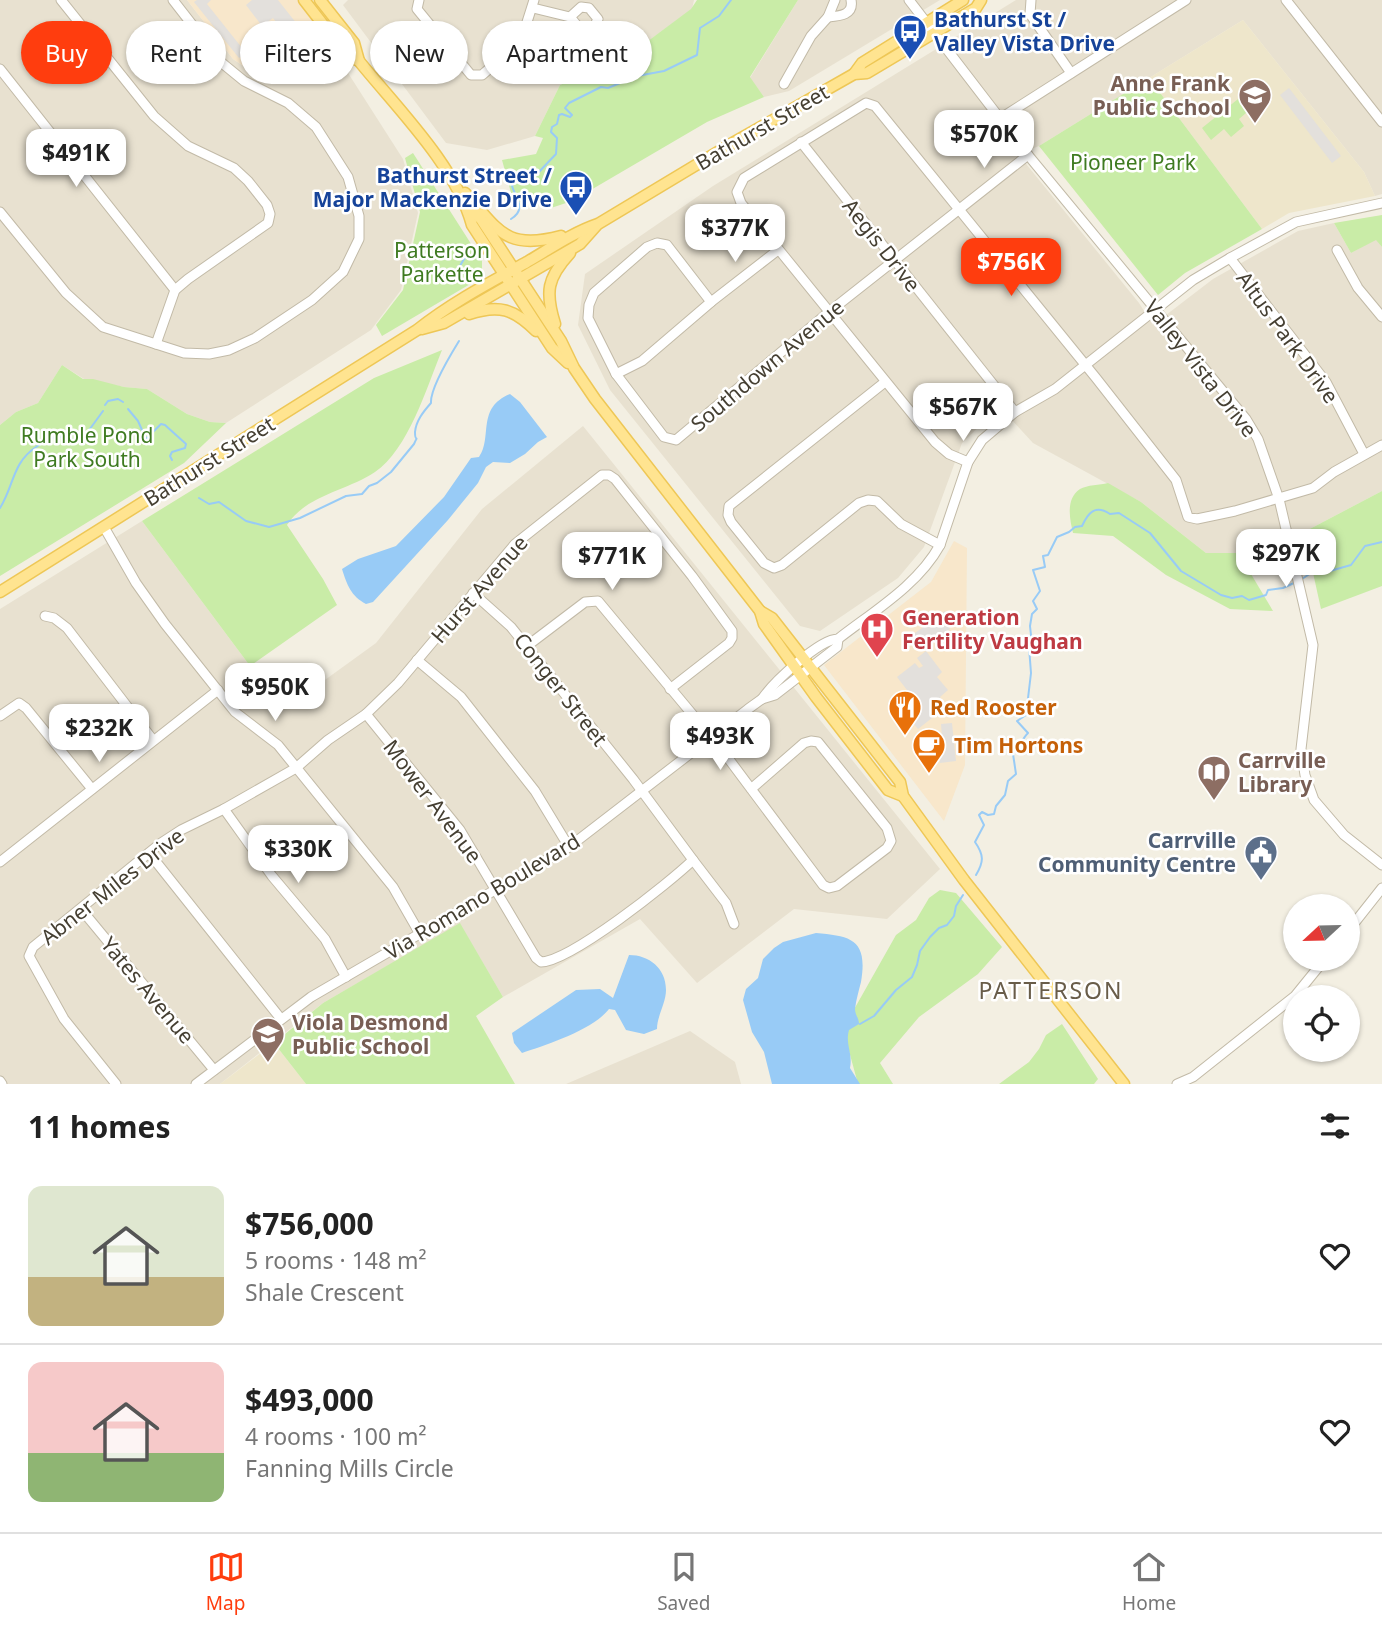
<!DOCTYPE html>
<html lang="en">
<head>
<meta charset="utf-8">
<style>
	:root { --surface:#fff; --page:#f2f2f2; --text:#222; --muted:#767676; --line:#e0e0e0; --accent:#ff3d0e }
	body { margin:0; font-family:"Noto Sans",sans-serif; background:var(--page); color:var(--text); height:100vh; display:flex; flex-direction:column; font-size:26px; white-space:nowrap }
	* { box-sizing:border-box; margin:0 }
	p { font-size:23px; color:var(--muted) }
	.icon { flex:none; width:38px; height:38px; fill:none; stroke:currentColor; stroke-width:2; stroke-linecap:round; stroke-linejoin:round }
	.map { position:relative; height:1084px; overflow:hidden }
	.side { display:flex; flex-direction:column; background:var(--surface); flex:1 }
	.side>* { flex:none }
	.hud { position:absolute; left:21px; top:21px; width:700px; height:63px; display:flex; gap:14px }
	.needle { width:46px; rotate:248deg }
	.fabs { position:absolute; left:1283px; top:894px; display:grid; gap:14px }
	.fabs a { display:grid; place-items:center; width:77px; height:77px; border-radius:50%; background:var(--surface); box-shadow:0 2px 5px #0004; font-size:35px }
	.price { position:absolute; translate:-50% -60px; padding:0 16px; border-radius:14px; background:#fff; color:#222; font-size:23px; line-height:46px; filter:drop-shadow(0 2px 4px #0008) }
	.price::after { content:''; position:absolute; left:50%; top:42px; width:21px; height:16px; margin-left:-10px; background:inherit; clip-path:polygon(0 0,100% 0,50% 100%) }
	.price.active { background:var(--accent); color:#fff }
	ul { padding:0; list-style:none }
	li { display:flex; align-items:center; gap:21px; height:175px; padding:0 28px }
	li+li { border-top:2px solid var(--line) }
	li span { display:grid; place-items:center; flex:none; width:196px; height:140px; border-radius:14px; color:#555 }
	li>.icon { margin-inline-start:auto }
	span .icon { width:84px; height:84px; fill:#fffc; stroke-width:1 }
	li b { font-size:30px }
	h2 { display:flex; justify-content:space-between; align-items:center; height:84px; padding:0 28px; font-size:30px }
	.pill { padding:0 24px; border-radius:32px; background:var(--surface); box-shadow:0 2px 5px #0004; font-size:24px; line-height:63px }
	.pill.active { background:var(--accent); color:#fff }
	.menu { display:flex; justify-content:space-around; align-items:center; height:98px; border-top:2px solid var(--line); background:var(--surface); font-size:19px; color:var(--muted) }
	.menu a { display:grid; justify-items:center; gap:4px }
	.menu .active { color:var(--accent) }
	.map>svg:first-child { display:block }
	.residential { fill:#e8e1d0 }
	.commercial { fill:#f8e7cb }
	.education { fill:#eee6cb }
	.green { fill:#c9eca7 }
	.parking { fill:#e3e0dc }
	.water { fill:#98cbf6 }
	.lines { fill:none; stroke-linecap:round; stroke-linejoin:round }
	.stream { stroke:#98cbf6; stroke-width:2 }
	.minor-casing { stroke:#c2baa7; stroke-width:11 }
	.major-casing { stroke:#eec756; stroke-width:13 }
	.minor { stroke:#fff; stroke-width:9 }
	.major { stroke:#ffe490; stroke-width:10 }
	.labels { text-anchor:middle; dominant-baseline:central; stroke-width:5; stroke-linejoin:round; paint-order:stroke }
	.transit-label { font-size:21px; font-weight:bold; fill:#164399; stroke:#fff; text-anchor:start }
	.education-label { font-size:21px; font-weight:bold; fill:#785e54; stroke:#fff; text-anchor:start }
	.street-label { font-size:21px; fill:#453f32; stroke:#fff }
	.park-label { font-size:21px; fill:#3f7b21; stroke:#fff }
	.health-label { font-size:21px; font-weight:bold; fill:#be3a42; stroke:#fff; text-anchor:start }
	.food-label { font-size:21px; font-weight:bold; fill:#c56008; stroke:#fff; text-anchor:start }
	.service-label { font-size:21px; font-weight:bold; fill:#4e5e75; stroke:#fff; text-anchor:end }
	.neighbourhood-label { font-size:23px; letter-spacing:2px; fill:#695d49; stroke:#fff }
</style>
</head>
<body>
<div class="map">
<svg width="1382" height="1084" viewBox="0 0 1382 1084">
	<rect width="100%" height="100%" fill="#f3efe2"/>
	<!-- residential -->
	<g class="residential">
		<polygon points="0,0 187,0 233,59 252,72 318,26 403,159 418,213 401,290 371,330 226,423 210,422 187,414 147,389 124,387 84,379 62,365 38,403 16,412 0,425"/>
		<polygon points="348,0 694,0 692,9 632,53 560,85 535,136 487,150 446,143 343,5"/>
		<polygon points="798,0 940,0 789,91 764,97 750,78"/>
		<polygon points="1016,0 1382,0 1382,194 1375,196 1364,172 1243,20 1039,146 1018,154 1139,303 1153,325 1213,279 1298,231 1334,223 1351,253 1376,239 1382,247 1382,491 1304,532 1274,544 1250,553 1206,553 1141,502 1033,443 1000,407 962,443 924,547 898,578 820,631 800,626 610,390 578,325 585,274 713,186"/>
		<polygon points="583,426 940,869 887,919 794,909 697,983 640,919 503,997 460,924 323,1003 220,1084 0,1084 0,609 142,521 250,666 300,698 376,643 482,509"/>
		<polygon points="690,1031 735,1062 741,1084 566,1084"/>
	</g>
	<!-- commercial -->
	<g class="commercial">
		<polygon points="187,0 297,0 318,26 252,72 233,59"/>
		<polygon points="954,541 967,548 965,765 944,821 824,665 931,582"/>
	</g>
	<!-- education -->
	<g class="education">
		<polygon points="1243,20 1364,172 1375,196 1289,213 1262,229 1149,78"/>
		<polygon points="274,1043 306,1084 220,1084"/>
	</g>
	<!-- green -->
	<g class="green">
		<polygon points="697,0 798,0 750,77 764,97 707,122 572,201 551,208 513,200 502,160 536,154 543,138 535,136 560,85 632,53 691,9"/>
		<polygon points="1149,78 1262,229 1185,273 1158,295 1039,146"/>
		<polygon points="1253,87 1268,88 1271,98 1255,110 1253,107 1239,119 1244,126 1231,137 1224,129 1211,140 1202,128"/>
		<polygon points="413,153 482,261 482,272 477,280 382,336 376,325 403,290 420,212 405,158"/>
		<polygon points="1382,215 1382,247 1376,240 1351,253 1334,223"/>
		<path d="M442,350c-15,37 -34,100 -67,122 -28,19 -69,23 -88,53l36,54 14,26 -87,61 -108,-145 232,-143z"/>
		<polygon points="62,365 83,379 93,379 124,387 147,389 187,414 210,422 226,423 184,463 0,576 0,425 16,412 38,403"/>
		<path d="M1108,483l33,19 65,51h44l1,21 22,37 -43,-2 -64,-34 -53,-39 -40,-3c-3,-13 -8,-34 7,-44 7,-4 20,-4 28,-6z"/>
		<polygon points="1382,491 1382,586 1321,609 1304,532"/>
		<polygon points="940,890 956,893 1002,947 978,974 919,1017 880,1063 893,1084 858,1084 843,1029 896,935 916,920 929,898"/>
		<polygon points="460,923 503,997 476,1016 515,1084 306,1084 274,1043 323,1003"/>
		<polygon points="1062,1024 1098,1079 1094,1084 999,1084 1029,1062 1039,1049 1046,1035"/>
	</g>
	<!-- parking -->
	<g class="parking">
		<polygon points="197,0 211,0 207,4 246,53 239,58 194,2"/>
		<polygon points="252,0 278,0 297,24 285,33 273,18 262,26 246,5"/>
		<polygon points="1289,88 1341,156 1332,163 1280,95"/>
		<polygon points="945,611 952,620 947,623 950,629 946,632 951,633 950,643 945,643 945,632 925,647 922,643 918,646 911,636"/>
		<polygon points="926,651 942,672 937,677 948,690 940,697 945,704 940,707 942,710 918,729 895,700 907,690 897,677 915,663 919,668 923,666 917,658"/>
		<polygon points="952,723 956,761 940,763 939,750 943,749 941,724"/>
	</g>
	<!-- water -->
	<g class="water">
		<path d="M510,394l10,8 27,35 -9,5 -13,12 -15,9 -17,-1 -7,5 -8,16 -30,37 -75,82 -7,2c-15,-8 -19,-19 -24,-35l16,-10 38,-13 48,-49 27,-39 8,-1c14,-20 -3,-49 31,-63z"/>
		<path d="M816,933c36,3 52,7 45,49 -2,8 -5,18 -6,27 0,6 4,9 4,15l-10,6c-4,14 4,23 1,38l10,16h-88l-8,-32 -12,-20 -9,-32 3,-11 12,-11 5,-19 11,-11 9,-6z"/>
		<path d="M629,955c20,0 37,13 37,35 0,13 -9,26 -9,39l-13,5 -18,-4 -11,-20 -6,-1c-16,21 -63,36 -87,44l-8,-10 -2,-10 64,-43 24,-1 13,9z"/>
	</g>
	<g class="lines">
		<!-- stream -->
		<g class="stream">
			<path d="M511,219c16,-10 5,-20 1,-33l3,-4 22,-8 19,-20 1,-16 -6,-6 1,-5 5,-3 2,-9 3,-1 8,3 2,-2 -7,-7 4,-5 32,-16 7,1 29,-12 27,-5 33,-16 3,-27 19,-12 12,-16"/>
			<polyline points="451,281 467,254"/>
			<polyline points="105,405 108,401 118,399 123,402"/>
			<polyline points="128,409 138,421 146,439 161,424 165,425 186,444 185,448 172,452 170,456 172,460"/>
			<path d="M199,498l10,6 10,-2 27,19 23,6 31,-9 46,-22 16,-2 7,-8 8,-3 14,-11 23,-28c5,-11 1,0 1,-12 1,-11 8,-20 16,-29 -1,-14 20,-49 28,-62"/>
			<path d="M0,508c14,-22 12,-45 36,-61 8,-6 16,-11 25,-10 6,0 11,3 17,4l6,-4 19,-26"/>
			<polyline points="1302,579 1311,573 1330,571 1351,565 1365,546 1382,542"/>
			<path d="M976,875c8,-13 8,-20 -1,-33l9,-17 -5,-10 3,-3 6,3 6,-1 2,-8 9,-11 3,-14 8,-7 -3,-20c7,-6 8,-14 15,-21l-11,-12 9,-6 5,-42 -2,-26 2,-12 -1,-9 2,-12 5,-5 -4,-8 7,-10 -7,-21 12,-3 -2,-11 5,-1 9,-18 12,-5 6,-5 7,-1c6,-13 13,-22 28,-12l9,-1 31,20 31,38 40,24 11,3 10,-2 7,4 17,-5 2,-5 15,-2 11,-5"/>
			<polyline points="860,1024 874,1016 896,990 912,977 917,965 920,951 930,937 939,928 947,925 954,916 956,906 963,895"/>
		</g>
		<defs>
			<g id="minor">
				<polyline points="61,0 154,116 188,146 234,168 248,181 267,205 270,214 268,223 188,279 175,290 156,344"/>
				<polyline points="419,0 417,9 471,75 482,75 521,41 534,0"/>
				<polyline points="909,0 1028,155 1246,419 1258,439 1279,499 1313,645 1301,749 1305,775 1314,800 1344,835 1382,865"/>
				<polyline points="1031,0 1030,14 1071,73"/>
				<polyline points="1286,0 1382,122"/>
				<polyline points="533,8 570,17 581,7 589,8 598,19 592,31 580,29 570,17"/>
				<path d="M828,17c12,-1 26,-2 23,-17"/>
				<polyline points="0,69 175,290"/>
				<polyline points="784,84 811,36 828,17 835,0"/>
				<polyline points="1001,118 1186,0"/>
				<polyline points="801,142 1015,412"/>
				<polyline points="0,212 66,293 103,327 184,353 209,354 229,350 255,338 312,300 343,272 359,239 359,216 348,177 316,127 288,103 244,81 222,63 173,0"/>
				<polyline points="1337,250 1358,288 1382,317"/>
				<polyline points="1230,258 1326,382 1364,454"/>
				<polyline points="711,302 667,245 657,243 647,247 594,293 589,305 588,318 616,374 664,437 676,440 829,312 1028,155"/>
				<polyline points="616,374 642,361 711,302 778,250"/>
				<polyline points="885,382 729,506 728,515 731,522 764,563 774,568 782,565 859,503 868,500 877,501 901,524 940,545"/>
				<polyline points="968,462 949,454 935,442 741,203 737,192 744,178 866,103 875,106 1096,378 1176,480 1188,517 1197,519 1235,511 1313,488 1334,472 1382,445"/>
				<polyline points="104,527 136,583 165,624 235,712 278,745 393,887 420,934"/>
				<polyline points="45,616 54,618 67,628 153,740"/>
				<polyline points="527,646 585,602 598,601 722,750 823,885 829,888 837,886 887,848 891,841 887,828 818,742 811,741 804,743 751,789"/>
				<polyline points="417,660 461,697 535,791 569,847"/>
				<path d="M762,699c11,-16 57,-60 76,-60 36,-28 80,-54 102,-94l28,-83 14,-22 33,-28 40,-23 138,-109 37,-22 66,-36 86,-19"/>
				<path d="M366,714l94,116 76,128 5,4c30,-1 128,-79 152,-102l-60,-81 -122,-152 -38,-34"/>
				<polyline points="0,716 19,703 26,708 92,789"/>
				<polyline points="224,809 272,876 325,939 346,977"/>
				<polyline points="149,853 281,1019"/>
				<polyline points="693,860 726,903 734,924"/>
				<polyline points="0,862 218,690"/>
				<polyline points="81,909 214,1070"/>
				<polyline points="1348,931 1382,888"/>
				<polyline points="0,1081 2,1084"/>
				<polyline points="116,1084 64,1019 29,956 33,947 161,843 181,830 224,809 296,768 328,740 366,714 398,683 515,544 602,475 609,475 615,479 692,576 732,631 732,638 729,643 670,689"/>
				<polyline points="196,1084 311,997 569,847 748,709 762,699 775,695 837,647 838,639"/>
				<polyline points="1177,1084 1193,1077 1295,996 1325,959"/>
			</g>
			<g id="major">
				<path d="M304,0l42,54 13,7c38,47 97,105 113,164l80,123 16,15"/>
				<polyline points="320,0 354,43 359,61"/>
				<polyline points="854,74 862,63 963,0"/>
				<path d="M465,193c34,37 40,58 96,43"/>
				<polyline points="468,208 481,219 561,341 574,368 595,399 760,611 764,624 816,697 888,790 903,796"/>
				<path d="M469,314c30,-10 45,-5 67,17"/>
				<path d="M555,324c-10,-32 -8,-46 15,-71"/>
				<polyline points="422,329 444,323 580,244 596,226"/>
				<path d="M0,592l417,-262c34,-27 72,-47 110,-68 24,-14 45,-29 71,-38l133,-80 123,-70 13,-1 109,-65 5,-8"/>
				<polyline points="760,611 772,618 900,782 903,796 964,880 1124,1084"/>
			</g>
		</defs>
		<!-- minor casing -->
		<use href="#minor" class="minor-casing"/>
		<!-- major casing -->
		<use href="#major" class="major-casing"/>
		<!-- minor -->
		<use href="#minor" class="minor"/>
		<!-- major -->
		<use href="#major" class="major"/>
	</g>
	<!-- icons -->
	<defs>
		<symbol id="bus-pin" viewBox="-11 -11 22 30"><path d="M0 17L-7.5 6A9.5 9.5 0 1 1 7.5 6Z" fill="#1a4fb4" stroke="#fff"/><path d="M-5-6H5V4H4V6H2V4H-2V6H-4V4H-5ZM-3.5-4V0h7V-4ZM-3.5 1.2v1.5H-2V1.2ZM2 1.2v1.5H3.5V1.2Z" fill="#fff"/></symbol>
		<symbol id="school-pin" viewBox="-11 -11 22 30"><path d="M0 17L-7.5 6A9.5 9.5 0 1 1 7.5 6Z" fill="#8d6e63" stroke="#fff"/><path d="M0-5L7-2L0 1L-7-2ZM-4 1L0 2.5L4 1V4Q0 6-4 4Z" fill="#fff"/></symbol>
		<symbol id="hospital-pin" viewBox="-11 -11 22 30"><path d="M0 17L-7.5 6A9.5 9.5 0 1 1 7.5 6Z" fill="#e0444e" stroke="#fff"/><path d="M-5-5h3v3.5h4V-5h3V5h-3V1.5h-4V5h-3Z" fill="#fff"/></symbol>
		<symbol id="restaurant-pin" viewBox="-11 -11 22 30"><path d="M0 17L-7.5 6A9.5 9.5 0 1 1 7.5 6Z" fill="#e8710a" stroke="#fff"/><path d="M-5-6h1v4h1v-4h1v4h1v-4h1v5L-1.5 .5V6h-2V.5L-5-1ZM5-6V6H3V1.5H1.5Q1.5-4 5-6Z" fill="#fff"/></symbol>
		<symbol id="cafe-pin" viewBox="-11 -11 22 30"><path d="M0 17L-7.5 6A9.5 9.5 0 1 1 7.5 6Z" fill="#e8710a" stroke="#fff"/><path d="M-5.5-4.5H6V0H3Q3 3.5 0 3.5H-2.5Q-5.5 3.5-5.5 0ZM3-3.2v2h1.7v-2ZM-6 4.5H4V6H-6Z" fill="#fff"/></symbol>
		<symbol id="library-pin" viewBox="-11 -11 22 30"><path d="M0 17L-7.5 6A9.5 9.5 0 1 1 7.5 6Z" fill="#8d6e63" stroke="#fff"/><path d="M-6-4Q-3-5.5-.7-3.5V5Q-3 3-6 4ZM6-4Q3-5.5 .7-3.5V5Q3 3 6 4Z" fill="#fff"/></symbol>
		<symbol id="civic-pin" viewBox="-11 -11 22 30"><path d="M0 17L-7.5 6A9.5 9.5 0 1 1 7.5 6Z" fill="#5c6f8a" stroke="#fff"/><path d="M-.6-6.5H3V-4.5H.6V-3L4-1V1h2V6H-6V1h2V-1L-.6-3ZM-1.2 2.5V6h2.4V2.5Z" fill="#fff"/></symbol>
	</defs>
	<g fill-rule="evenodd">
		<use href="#bus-pin" x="891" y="12" width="38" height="52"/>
		<use href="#school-pin" x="1236" y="76" width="38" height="52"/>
		<use href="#bus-pin" x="557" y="168" width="38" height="52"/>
		<use href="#hospital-pin" x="858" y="610" width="38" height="52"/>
		<use href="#restaurant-pin" x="886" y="688" width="38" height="52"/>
		<use href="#cafe-pin" x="910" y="726" width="38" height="52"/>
		<use href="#library-pin" x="1195" y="753" width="38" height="52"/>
		<use href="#civic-pin" x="1242" y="833" width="38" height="52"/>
		<use href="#school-pin" x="249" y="1015" width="38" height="52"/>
	</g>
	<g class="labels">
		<!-- transit labels -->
		<g class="transit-label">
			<text x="934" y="19">Bathurst St /<tspan x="934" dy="24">Valley Vista Drive</tspan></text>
			<text x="552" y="175" text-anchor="end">Bathurst Street /<tspan x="552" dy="24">Major Mackenzie Drive</tspan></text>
		</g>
		<!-- education labels -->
		<g class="education-label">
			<text x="1230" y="83" text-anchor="end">Anne Frank<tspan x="1230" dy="24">Public School</tspan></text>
			<text x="1238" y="760">Carrville<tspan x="1238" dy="24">Library</tspan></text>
			<text x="292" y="1022">Viola Desmond<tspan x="292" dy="24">Public School</tspan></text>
		</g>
		<!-- street labels -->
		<g class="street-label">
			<text transform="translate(762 127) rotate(-30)">Bathurst Street</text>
			<text transform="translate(882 245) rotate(52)">Aegis Drive</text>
			<text transform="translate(1288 337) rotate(54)">Altus Park Drive</text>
			<text transform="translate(767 365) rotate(-40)">Southdown Avenue</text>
			<text transform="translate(1201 368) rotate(52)">Valley Vista Drive</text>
			<text transform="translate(209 461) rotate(-32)">Bathurst Street</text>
			<text transform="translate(479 589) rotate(-49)">Hurst Avenue</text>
			<text transform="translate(561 689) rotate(52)">Conger Street</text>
			<text transform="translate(433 801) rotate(53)">Mower Avenue</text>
			<text transform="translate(112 886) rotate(-38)">Abner Miles Drive</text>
			<text transform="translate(482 896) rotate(-31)">Via Romano Boulevard</text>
			<text transform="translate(148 990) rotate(50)">Yates Avenue</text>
		</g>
		<!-- park labels -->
		<g class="park-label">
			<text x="1133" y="162">Pioneer Park</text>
			<text x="442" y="250">Patterson<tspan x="442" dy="24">Parkette</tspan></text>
			<text x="87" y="435">Rumble Pond<tspan x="87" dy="24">Park South</tspan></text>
		</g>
		<!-- health labels -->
		<g class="health-label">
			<text x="902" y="617">Generation<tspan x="902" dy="24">Fertility Vaughan</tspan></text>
		</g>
		<!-- food labels -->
		<g class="food-label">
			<text x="930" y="707">Red Rooster</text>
			<text x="954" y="745">Tim Hortons</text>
		</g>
		<!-- service labels -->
		<g class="service-label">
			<text x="1236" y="840">Carrville<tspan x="1236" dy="24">Community Centre</tspan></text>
		</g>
		<!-- neighbourhood labels -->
		<g class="neighbourhood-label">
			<text x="1051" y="990">PATTERSON</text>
		</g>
	</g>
</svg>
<div class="fabs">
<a><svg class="needle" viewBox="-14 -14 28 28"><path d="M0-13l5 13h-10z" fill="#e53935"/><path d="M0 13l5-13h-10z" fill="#767676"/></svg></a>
<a><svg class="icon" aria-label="locate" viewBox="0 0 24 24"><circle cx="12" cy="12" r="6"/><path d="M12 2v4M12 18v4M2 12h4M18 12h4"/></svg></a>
</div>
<b class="price" style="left:984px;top:170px">$570K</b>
<b class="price" style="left:76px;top:189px">$491K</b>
<b class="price" style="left:735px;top:264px">$377K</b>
<b class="price active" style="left:1011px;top:298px">$756K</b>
<b class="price" style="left:963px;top:443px">$567K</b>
<b class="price" style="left:1286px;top:589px">$297K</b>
<b class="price" style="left:612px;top:592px">$771K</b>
<b class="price" style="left:275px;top:723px">$950K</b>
<b class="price" style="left:99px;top:764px">$232K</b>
<b class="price" style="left:720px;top:772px">$493K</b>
<b class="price" style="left:298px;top:885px">$330K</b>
<div class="hud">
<a class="pill active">Buy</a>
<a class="pill">Rent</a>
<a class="pill">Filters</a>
<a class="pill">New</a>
<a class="pill">Apartment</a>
</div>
</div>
<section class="side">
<h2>11 homes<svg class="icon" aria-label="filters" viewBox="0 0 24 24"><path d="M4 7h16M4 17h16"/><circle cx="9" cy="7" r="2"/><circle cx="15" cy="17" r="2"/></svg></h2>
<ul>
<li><span style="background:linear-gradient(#dfe7d0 65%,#c2b280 0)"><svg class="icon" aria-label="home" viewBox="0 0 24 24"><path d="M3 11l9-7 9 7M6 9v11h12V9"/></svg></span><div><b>$756,000</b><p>5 rooms · 148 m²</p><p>Shale Crescent</p></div><svg class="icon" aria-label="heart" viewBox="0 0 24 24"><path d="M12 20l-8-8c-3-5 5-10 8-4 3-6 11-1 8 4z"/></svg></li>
<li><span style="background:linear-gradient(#f6c9c9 65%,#8fb573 0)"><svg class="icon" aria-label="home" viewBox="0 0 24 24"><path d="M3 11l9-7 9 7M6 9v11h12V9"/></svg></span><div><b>$493,000</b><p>4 rooms · 100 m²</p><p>Fanning Mills Circle</p></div><svg class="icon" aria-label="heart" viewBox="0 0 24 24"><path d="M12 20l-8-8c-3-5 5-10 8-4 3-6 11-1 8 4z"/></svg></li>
</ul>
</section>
<nav class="menu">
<a class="active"><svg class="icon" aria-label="map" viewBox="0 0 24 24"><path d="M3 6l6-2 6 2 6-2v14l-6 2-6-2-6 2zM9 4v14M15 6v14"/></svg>Map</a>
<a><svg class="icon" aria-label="saved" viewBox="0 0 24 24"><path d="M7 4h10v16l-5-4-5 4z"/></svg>Saved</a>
<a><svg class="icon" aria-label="home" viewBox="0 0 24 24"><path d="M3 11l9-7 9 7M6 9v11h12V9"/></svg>Home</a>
</nav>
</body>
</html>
